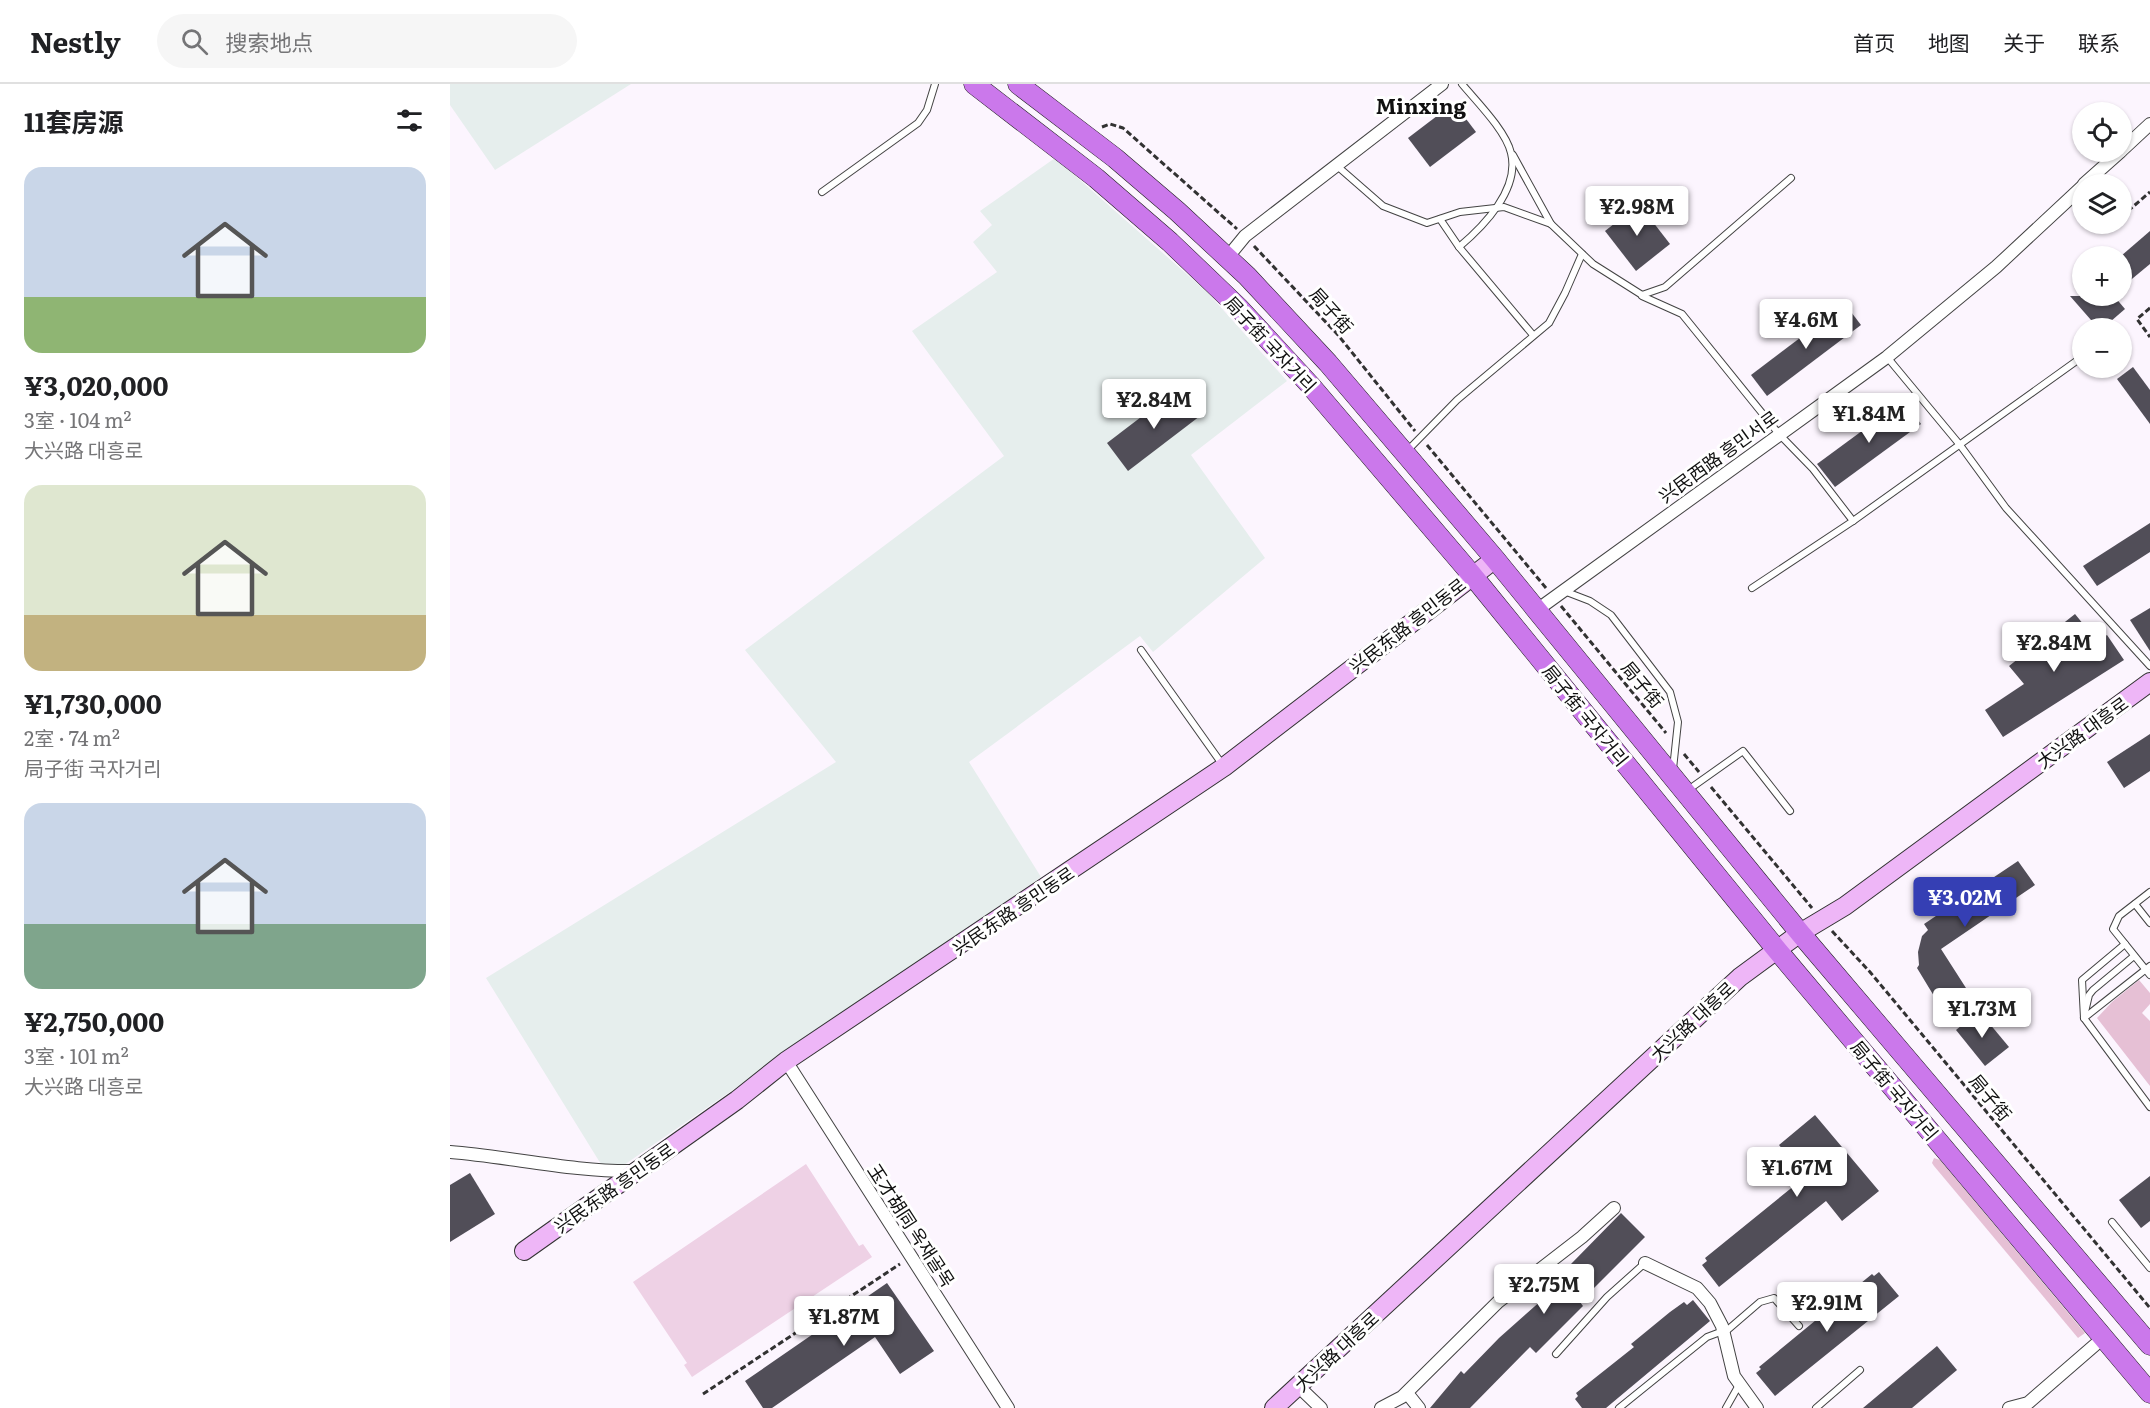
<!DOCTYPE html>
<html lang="zh">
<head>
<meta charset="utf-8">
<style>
	:root { --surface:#fff; --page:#f6f6f6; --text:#202124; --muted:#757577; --line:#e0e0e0; --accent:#353fb4 }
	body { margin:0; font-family:Literata,"Noto Sans SC","Noto Sans KR",serif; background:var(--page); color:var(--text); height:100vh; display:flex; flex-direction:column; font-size:22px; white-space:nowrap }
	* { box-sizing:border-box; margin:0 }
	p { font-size:20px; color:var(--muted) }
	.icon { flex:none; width:33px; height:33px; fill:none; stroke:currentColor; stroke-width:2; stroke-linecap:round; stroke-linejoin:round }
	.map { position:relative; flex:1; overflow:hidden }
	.drawer { display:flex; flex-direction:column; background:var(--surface); width:450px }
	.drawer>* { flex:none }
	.buttons { position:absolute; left:1622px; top:18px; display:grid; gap:12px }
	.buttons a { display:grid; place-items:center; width:60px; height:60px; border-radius:50%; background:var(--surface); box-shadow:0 2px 4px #0004; font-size:30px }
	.price { position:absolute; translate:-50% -51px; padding:0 14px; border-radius:6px; background:#fff; color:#222; font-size:20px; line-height:39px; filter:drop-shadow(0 2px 3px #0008) }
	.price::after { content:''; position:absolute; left:50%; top:36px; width:18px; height:14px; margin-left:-9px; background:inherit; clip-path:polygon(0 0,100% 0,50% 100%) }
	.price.on { background:var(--accent); color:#fff }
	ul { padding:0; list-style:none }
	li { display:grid; align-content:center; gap:12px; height:318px; padding:0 24px }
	li span { display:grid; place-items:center; height:186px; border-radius:18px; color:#555 }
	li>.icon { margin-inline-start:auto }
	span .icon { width:108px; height:108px; fill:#fffc; stroke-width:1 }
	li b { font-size:26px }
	h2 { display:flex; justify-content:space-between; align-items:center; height:72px; padding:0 24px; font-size:26px }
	header { display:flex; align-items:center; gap:36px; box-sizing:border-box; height:84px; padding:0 30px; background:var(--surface); border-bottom:2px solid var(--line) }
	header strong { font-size:28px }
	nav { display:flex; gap:33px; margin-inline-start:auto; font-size:21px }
	.search { width:420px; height:54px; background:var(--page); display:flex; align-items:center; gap:15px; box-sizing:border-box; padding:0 21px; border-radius:33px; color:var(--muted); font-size:22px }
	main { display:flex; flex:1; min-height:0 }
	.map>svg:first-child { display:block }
	.industrial { fill:#e6eeed }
	.green { fill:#e6c0d5 }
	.pitch { fill:#eed1e5 }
	.building { fill:#514e58 }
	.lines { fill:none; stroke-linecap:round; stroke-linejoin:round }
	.lane-casing { stroke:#434343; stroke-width:8 }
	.street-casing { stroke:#434343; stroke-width:14 }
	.secondary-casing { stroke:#323232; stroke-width:20 }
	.primary-casing { stroke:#212121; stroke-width:21 }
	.path { stroke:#323232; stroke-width:3; stroke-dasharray:6 3; stroke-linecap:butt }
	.lane { stroke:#fff; stroke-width:6 }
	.street { stroke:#fff; stroke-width:12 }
	.secondary { stroke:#eeb6f7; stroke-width:18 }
	.primary { stroke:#cb78eb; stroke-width:20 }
	.labels { text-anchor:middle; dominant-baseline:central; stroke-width:6; stroke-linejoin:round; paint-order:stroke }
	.street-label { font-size:18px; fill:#101010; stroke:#fff }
	.quarter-label { font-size:21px; font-weight:bold; fill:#101010; stroke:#fff }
</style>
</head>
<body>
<header>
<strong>Nestly</strong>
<div class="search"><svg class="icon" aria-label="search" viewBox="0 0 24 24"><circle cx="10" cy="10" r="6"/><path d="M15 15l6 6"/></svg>搜索地点</div>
<nav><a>首页</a><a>地图</a><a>关于</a><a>联系</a></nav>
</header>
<main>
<section class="drawer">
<h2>11套房源<svg class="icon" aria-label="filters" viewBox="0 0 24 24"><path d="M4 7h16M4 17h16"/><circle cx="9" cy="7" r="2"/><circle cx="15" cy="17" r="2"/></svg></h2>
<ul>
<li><span style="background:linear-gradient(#c9d6e8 70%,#8fb573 0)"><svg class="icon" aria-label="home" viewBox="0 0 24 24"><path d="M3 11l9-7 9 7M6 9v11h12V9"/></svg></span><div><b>¥3,020,000</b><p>3室 · 104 m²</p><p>大兴路 대흥로</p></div></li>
<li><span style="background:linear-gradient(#dfe7d0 70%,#c2b280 0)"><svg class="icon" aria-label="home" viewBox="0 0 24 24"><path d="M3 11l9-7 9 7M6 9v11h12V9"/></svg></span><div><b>¥1,730,000</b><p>2室 · 74 m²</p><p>局子街 국자거리</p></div></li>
<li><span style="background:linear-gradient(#c9d6e8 65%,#7fa58c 0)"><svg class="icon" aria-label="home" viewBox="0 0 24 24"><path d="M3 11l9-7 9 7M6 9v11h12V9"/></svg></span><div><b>¥2,750,000</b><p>3室 · 101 m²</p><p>大兴路 대흥로</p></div></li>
</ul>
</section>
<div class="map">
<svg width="1700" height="1324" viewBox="0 0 1700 1324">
	<rect width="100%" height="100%" fill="#fcf5fe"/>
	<!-- industrial -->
	<g class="industrial">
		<polygon points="0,0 181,0 45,86 0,21"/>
		<polygon points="605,74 757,208 837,297 741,371 815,474 703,568 690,552 519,678 591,793 161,1090 149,1077 36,894 386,678 295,566 554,372 462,247 547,188 523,158 542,141 530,127"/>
	</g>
	<!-- green -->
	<g class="green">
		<polygon points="1689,896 1700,909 1700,920 1692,929 1700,937 1700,1002 1647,934 1662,918"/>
		<polygon points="1484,1074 1490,1076 1635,1249 1628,1254 1484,1082 1482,1079"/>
	</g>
	<!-- pitch -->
	<polygon class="pitch" points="356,1080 409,1162 413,1160 422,1173 242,1293 234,1281 237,1279 183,1198"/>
	<!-- building -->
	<g class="building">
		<polygon points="1004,19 1026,48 980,83 958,54"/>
		<polygon points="1189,120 1220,160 1186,187 1155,147"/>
		<polygon points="1700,147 1700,180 1671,204 1671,172"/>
		<polygon points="1620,212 1664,212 1675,225 1653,244 1648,244"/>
		<polygon points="1395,220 1411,241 1317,312 1301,291"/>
		<polygon points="1683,283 1700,306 1700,340 1667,295"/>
		<polygon points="729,304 750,332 678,387 657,359"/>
		<polygon points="1454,316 1471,340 1385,403 1367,380"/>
		<polygon points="1700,439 1700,468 1647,502 1633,482"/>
		<polygon points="1700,524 1700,567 1680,536"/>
		<polygon points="1625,530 1647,557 1657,551 1674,576 1553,653 1535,626 1574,600 1559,582"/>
		<polygon points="1700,650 1700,687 1674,704 1657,678"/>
		<polygon points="1568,777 1585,801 1491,865 1516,904 1490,922 1467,884 1469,881 1468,868 1472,852 1478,846 1474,840"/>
		<polygon points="1529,927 1559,963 1535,982 1506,946"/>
		<polygon points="1365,1031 1429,1107 1392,1137 1376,1117 1269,1203 1252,1181 1257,1177 1255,1174 1355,1093 1329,1061"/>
		<polygon points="20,1089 45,1130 0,1158 0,1101"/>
		<polygon points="1700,1092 1700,1137 1691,1144 1669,1116"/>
		<polygon points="1171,1129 1195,1153 1130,1218 1133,1222 1086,1269 1080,1263 1020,1324 980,1324 1011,1287 1014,1290 1049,1254 1110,1200 1108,1198 1124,1182 1121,1180"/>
		<polygon points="1429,1188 1449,1212 1325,1312 1306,1289 1311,1285 1309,1283 1422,1190 1424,1192"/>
		<polygon points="437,1199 484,1267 450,1290 425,1253 322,1324 313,1324 295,1297"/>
		<polygon points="1243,1216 1260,1237 1156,1324 1132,1324 1125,1315 1128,1312 1126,1309 1184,1263 1181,1260 1220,1228 1234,1218 1237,1221"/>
		<polygon points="1487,1262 1507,1286 1462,1324 1413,1324"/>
	</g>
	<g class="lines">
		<defs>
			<g id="lane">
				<polyline points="1063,71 1101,140"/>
				<polyline points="886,81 933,122 977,139 1010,128 1054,123 1101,140 1143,180 1192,211 1215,203 1341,94"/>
				<polyline points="372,108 468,39 477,26 485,0"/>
				<polyline points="990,135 1009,163 1083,251"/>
				<path d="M1009,163c25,-21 61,-58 52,-94 -5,-22 -34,-51 -49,-69"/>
				<polyline points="1192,212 1232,230 1329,350 1363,385 1403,437"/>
				<polyline points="1437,273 1510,361 1556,424 1700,582"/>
				<polyline points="956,368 1007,316 1099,239 1115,209 1132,170"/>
				<polyline points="1302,504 1403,437 1632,273"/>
				<polyline points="1114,507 1140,517 1161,531 1220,608 1228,638 1223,685"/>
				<polyline points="691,566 772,680"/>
				<polyline points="1238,706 1293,667 1340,727"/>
				<polyline points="1700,808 1669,832 1663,845 1700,891"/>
				<polyline points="1685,820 1700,839"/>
				<polyline points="1700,882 1634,934 1700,1023"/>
				<polyline points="1635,928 1639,911 1643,906 1684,872"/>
				<polyline points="1634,934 1632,896 1675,860"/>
				<polyline points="1662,1138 1700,1184"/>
				<polyline points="1274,1249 1310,1218 1324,1214 1349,1242"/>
				<polyline points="1106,1270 1157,1213 1195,1179"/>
				<polyline points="1169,1324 1257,1253 1273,1247"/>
				<polyline points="1276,1324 1289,1301"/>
				<polyline points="1366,1324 1410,1286"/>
			</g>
			<g id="street">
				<polyline points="1671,67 1700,40"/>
				<polyline points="1634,100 1670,68"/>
				<polyline points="777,174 795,152 992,0"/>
				<polyline points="1087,526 1437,273 1546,183 1632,103"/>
				<polyline points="336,977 558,1324"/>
				<path d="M0,1068c62,5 123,20 185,19"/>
				<polyline points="1195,1179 1247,1204 1260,1219 1272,1242 1284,1292 1307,1324"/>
				<polyline points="848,1302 871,1324"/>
				<polyline points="957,1309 969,1324"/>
				<polyline points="931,1324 952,1313 1048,1218 1132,1153 1164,1124"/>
				<polyline points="1559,1324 1578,1319 1653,1254"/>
			</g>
			<g id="secondary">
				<polyline points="74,1167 287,1016 336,977 774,683 1045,475"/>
				<polyline points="824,1324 1290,893 1350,849 1395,822 1700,598"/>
			</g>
			<g id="primary">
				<polyline points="524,0 646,94 720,158 789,224 860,301 1022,491 1327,866 1700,1309"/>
				<polyline points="568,0 665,74 727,127 797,192 878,279 1045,475 1350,849 1700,1261"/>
			</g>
		</defs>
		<!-- lane casing -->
		<use href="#lane" class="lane-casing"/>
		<!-- street casing -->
		<use href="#street" class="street-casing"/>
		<!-- secondary casing -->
		<use href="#secondary" class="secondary-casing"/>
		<!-- primary casing -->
		<use href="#primary" class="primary-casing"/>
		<!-- path -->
		<g class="path">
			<polyline points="652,43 660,40 673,44 787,145"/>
			<polyline points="1671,133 1700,108"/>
			<polyline points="1651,140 1657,145 1663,140"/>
			<polyline points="804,162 888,251 965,347"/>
			<polyline points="1700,224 1687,235 1700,253"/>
			<polyline points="977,361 1096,504"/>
			<polyline points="1111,522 1216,649"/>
			<polyline points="1234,670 1249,688"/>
			<polyline points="1261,703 1362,824"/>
			<polyline points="1382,847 1420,888 1700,1224"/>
			<polyline points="253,1310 450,1180"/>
		</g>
		<!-- lane -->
		<use href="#lane" class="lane"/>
		<!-- street -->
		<use href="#street" class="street"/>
		<!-- secondary -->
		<use href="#secondary" class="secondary"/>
		<!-- primary -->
		<use href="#primary" class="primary"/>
	</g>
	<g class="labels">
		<!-- street labels -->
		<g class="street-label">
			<text transform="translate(882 226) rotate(48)">局子街</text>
			<text transform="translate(821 260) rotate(47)">局子街 국자거리</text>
			<text transform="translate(1268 372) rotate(-36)">兴民西路 흥민서로</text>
			<text transform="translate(957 541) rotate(-38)">兴民东路 흥민동로</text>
			<text transform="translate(1193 600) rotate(50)">局子街</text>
			<text transform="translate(1136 631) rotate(51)">局子街 국자거리</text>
			<text transform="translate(1632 648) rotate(-36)">大兴路 대흥로</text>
			<text transform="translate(563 826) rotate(-34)">兴民东路 흥민동로</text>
			<text transform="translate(1242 937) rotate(-43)">大兴路 대흥로</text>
			<text transform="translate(1445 1006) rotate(50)">局子街 국자거리</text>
			<text transform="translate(1541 1013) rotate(50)">局子街</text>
			<text transform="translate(164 1103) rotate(-35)">兴民东路 흥민동로</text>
			<text transform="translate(462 1141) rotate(57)">玉才胡同 옥재골목</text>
			<text transform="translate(886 1267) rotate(-43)">大兴路 대흥로</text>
		</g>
		<!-- quarter labels -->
		<g class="quarter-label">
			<text x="971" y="20">Minxing</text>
		</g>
	</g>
</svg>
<div class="buttons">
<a><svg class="icon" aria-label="locate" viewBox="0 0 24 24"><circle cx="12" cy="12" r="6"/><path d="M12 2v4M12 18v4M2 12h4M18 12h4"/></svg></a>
<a><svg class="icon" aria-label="layers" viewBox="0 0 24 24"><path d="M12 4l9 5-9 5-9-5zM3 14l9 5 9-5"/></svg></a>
<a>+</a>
<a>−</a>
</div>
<b class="price" style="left:1187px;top:153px">¥2.98M</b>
<b class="price" style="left:1356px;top:266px">¥4.6M</b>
<b class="price" style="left:704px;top:346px">¥2.84M</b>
<b class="price" style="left:1419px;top:360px">¥1.84M</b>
<b class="price" style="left:1604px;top:589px">¥2.84M</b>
<b class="price on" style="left:1515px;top:844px">¥3.02M</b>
<b class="price" style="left:1532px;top:955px">¥1.73M</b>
<b class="price" style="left:1347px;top:1114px">¥1.67M</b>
<b class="price" style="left:1094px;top:1231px">¥2.75M</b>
<b class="price" style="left:1377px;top:1249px">¥2.91M</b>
<b class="price" style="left:394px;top:1263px">¥1.87M</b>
</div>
</main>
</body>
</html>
